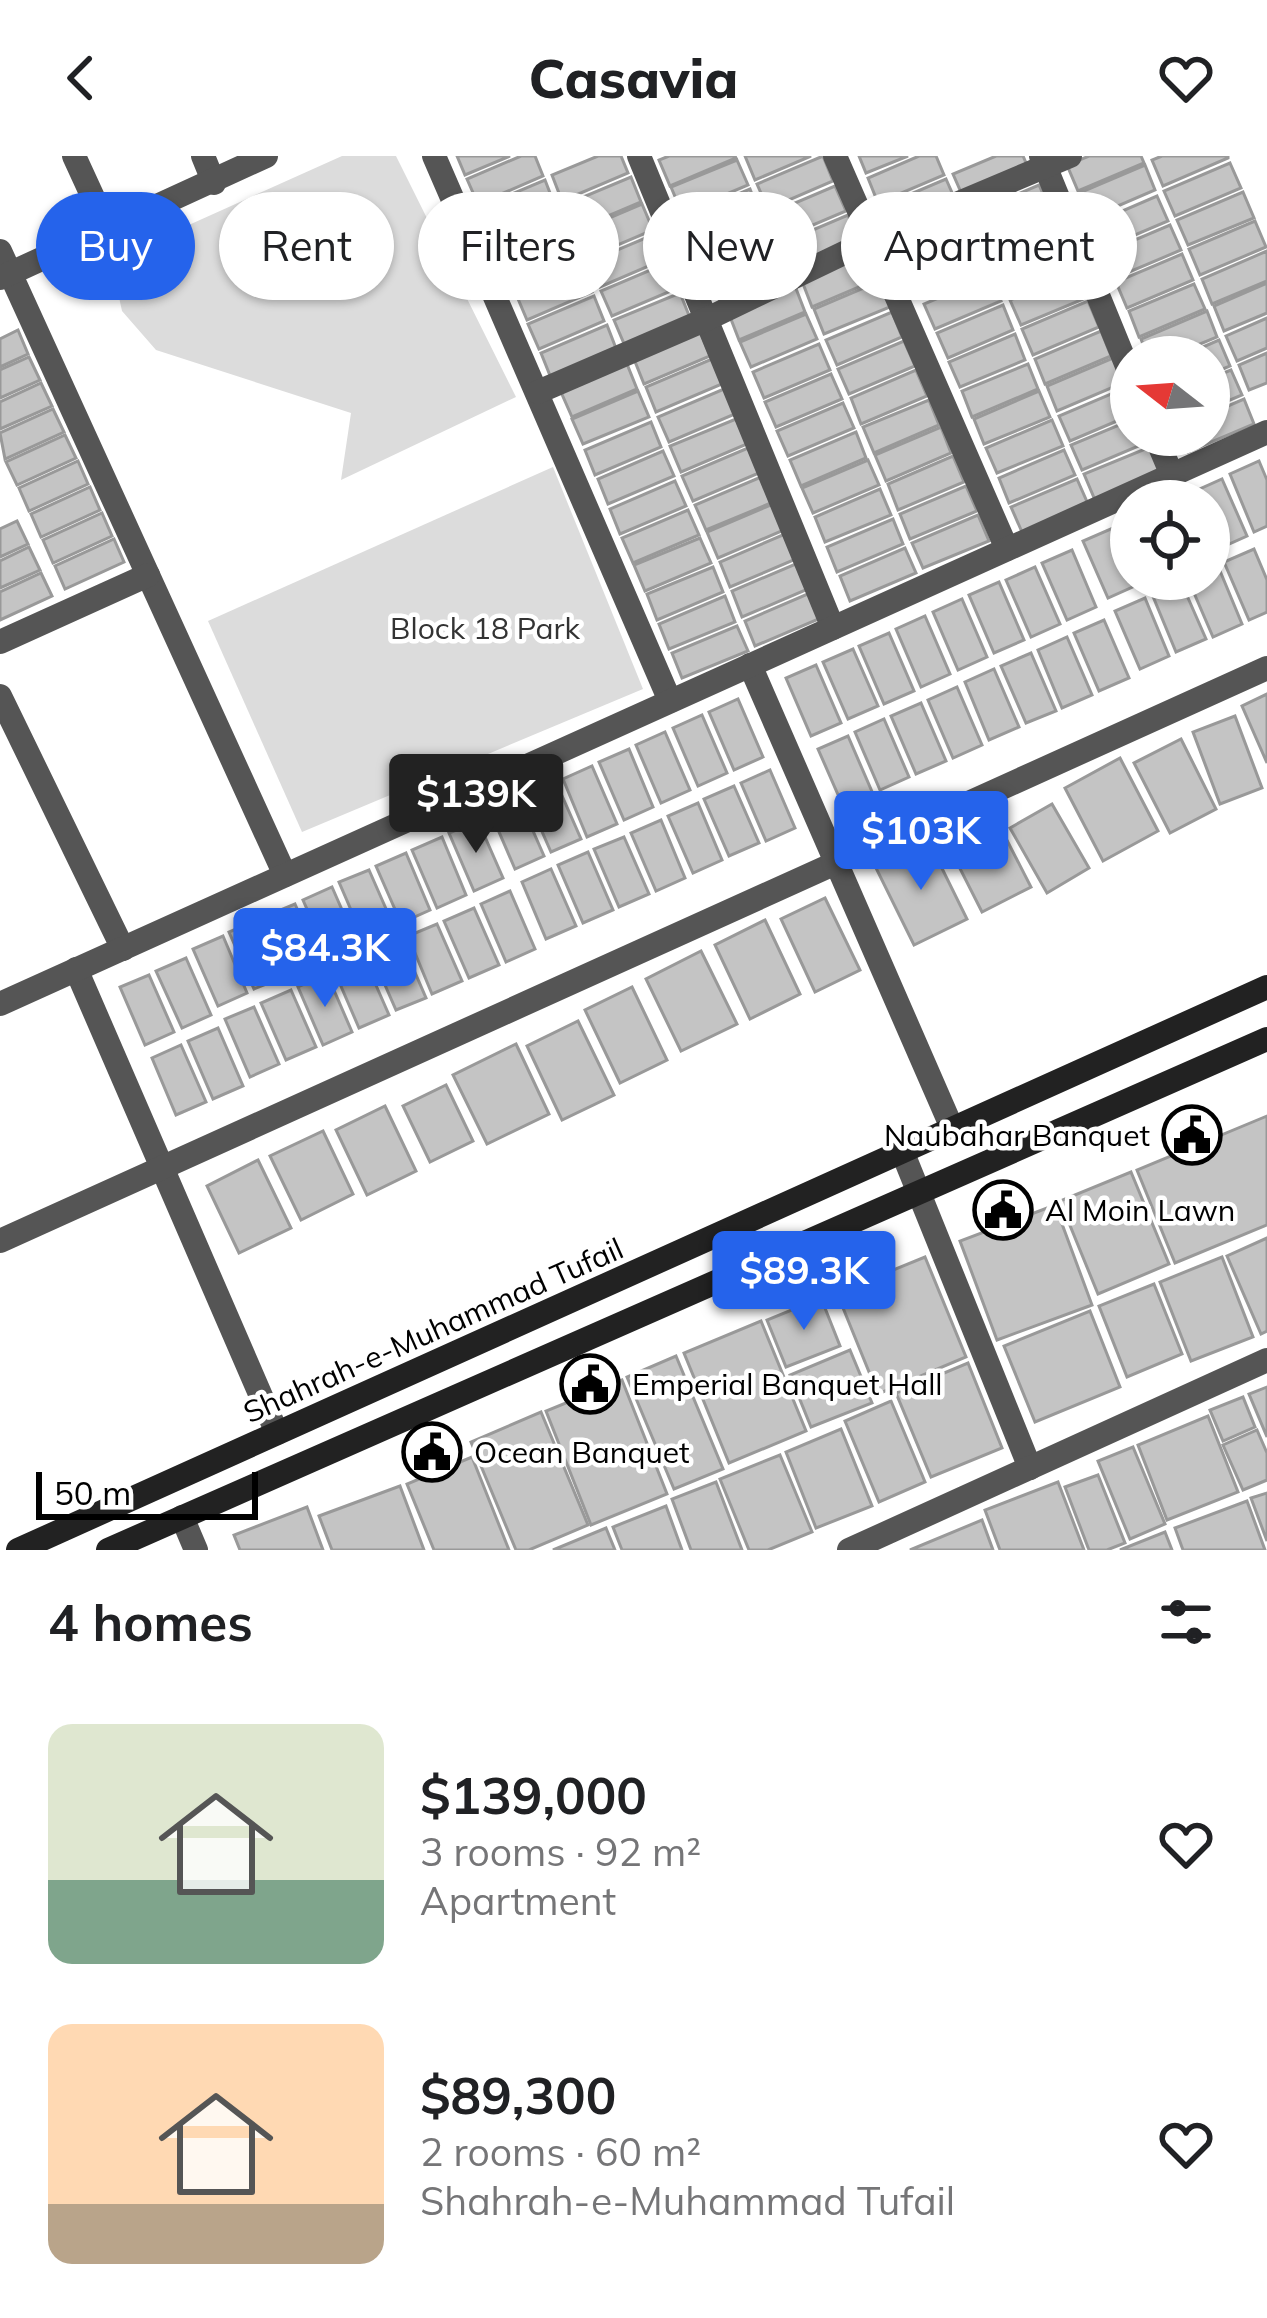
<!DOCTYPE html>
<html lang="en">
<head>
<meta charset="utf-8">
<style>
	:root { --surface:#fff; --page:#f2f2f2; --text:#202124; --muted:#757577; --accent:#2563eb }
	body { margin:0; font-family:Mulish,sans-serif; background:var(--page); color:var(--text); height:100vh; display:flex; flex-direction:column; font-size:45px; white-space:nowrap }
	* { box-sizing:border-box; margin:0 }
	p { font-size:39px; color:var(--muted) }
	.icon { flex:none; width:66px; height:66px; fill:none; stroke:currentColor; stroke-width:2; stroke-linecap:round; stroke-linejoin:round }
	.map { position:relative; height:1394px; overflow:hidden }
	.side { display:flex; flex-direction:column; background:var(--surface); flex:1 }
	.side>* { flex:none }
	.hud { position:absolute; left:36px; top:36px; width:1197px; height:108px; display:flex; gap:24px }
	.needle { width:78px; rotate:287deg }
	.fabs { position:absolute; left:1110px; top:180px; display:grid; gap:24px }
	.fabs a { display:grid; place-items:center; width:120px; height:120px; border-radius:50%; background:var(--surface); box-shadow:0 3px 9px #0004; font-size:60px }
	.scale { position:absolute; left:36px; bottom:30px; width:222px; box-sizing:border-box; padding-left:12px; border:6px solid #000; border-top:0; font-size:33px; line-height:42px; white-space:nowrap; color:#000; -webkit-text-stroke:9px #fff; paint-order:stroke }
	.price { position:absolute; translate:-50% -102px; padding:0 27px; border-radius:12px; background:var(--accent); color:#fff; font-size:39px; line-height:78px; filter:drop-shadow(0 3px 6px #0008) }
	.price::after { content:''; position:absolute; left:50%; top:72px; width:36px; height:27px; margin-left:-18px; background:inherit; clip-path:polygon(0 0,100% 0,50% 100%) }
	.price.on { background:#222; color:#fff }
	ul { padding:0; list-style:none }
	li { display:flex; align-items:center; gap:36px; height:300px; padding:0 48px }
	li span { display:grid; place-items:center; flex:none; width:336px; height:240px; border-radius:24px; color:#555 }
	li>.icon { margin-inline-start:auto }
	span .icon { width:144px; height:144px; fill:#fffc; stroke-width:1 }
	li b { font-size:51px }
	h2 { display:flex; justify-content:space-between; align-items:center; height:144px; padding:0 48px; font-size:51px }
	.pill { padding:0 42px; border-radius:54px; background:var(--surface); box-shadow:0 3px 9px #0004; font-size:42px; line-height:108px }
	.pill.on { background:var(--accent); color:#fff }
	header { display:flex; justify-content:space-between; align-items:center; height:156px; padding:0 48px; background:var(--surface); font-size:54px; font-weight:800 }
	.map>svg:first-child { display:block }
	.green { fill:#dcdcdc }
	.building { fill:#c4c4c4; stroke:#999; stroke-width:3 }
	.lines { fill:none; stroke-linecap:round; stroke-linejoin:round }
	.minor { stroke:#555; stroke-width:24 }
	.tertiary { stroke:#555; stroke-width:24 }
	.secondary { stroke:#222; stroke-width:24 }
	.labels { text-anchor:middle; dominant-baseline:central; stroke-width:9; stroke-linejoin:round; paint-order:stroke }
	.park-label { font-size:30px; fill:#333; stroke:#fff }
	.poi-label { font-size:30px; fill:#000; stroke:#fff; text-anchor:start }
	.street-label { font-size:30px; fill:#000; stroke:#fff }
</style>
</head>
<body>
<header><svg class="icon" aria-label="back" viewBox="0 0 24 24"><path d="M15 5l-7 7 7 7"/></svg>Casavia<svg class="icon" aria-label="heart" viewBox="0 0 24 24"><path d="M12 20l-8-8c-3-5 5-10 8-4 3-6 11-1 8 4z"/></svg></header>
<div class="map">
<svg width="1267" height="1394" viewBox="0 0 1267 1394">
	<rect width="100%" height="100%" fill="#fff"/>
	<!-- green -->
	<g class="green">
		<polygon points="342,0 396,0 516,241 341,324 351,257 156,194 122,155 111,104"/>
		<polygon points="553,311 643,533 302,676 208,465"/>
	</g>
	<!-- building -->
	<g class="building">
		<polygon points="457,0 510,0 465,19"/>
		<polygon points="521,0 535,0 543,20 478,48 467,23"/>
		<polygon points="598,0 621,0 628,17 562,45 552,19"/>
		<polygon points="669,0 735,0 736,2 670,30 659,4"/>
		<polygon points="745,0 811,0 755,24"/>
		<polygon points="823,0 833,25 768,53 757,28"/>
		<polygon points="859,0 908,0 866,17"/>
		<polygon points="919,0 936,0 944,19 878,47 868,22"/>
		<polygon points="996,0 1023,0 1030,16 964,43 953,18"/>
		<polygon points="1089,0 1141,0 1144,7 1078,35 1067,9"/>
		<polygon points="1162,0 1228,0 1228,2 1163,30 1152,4"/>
		<polygon points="737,4 748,29 682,57 671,31"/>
		<polygon points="1230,7 1241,32 1175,60 1164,35"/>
		<polygon points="1145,9 1155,34 1090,62 1079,37"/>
		<polygon points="631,21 641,46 575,74 564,49"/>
		<polygon points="946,23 957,48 891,76 880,51"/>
		<polygon points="545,24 555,50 490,78 479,52"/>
		<polygon points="1039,29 1050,54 984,82 974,57"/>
		<polygon points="835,30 846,55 780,83 769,58"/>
		<polygon points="750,33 760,59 695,86 684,61"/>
		<polygon points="1243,36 1254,62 1188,89 1177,64"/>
		<polygon points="1157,40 1168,65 1102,93 1092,68"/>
		<polygon points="642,48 653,74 587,102 576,76"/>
		<polygon points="557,54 568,79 502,107 491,82"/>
		<polygon points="1051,56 1062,82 996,110 985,84"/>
		<polygon points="848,59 858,84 792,112 782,87"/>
		<polygon points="762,62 773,88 707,115 696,90"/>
		<polygon points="967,62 977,87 911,115 901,89"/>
		<polygon points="1255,65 1266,91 1200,119 1189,93"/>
		<polygon points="1170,69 1181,94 1115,122 1104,97"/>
		<polygon points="655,78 665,103 600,131 589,106"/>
		<polygon points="569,81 580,107 514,134 503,109"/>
		<polygon points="1063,87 1074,112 1008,140 997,114"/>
		<polygon points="978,89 989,114 922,142 912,117"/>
		<polygon points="775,92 785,117 720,145 709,120"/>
		<polygon points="1267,95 1267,125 1212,148 1202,123"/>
		<polygon points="868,98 878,123 812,151 802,125"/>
		<polygon points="1182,98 1193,124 1127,152 1116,126"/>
		<polygon points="667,107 678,132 612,160 601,135"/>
		<polygon points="582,110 592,136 527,164 516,138"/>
		<polygon points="1076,116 1086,142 1021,169 1010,144"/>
		<polygon points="990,120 1001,145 935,173 924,148"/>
		<polygon points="880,125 890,151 824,178 814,153"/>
		<polygon points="1267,127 1267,157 1224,175 1214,150"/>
		<polygon points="1194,128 1205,153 1139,181 1129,155"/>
		<polygon points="795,130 805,156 739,184 729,158"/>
		<polygon points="680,137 690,162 625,190 614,164"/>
		<polygon points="594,140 604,165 539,193 528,168"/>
		<polygon points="1088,145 1099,171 1033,199 1022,173"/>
		<polygon points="1003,149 1013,174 948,202 937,177"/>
		<polygon points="1207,155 1217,181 1169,201 1148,201 1141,183"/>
		<polygon points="892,156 902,181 837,209 826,184"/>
		<polygon points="806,158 817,183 751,211 740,186"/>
		<polygon points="1267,162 1267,192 1237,205 1226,180"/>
		<polygon points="607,169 617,195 551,222 541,197"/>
		<polygon points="18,174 28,198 0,211 0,183"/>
		<polygon points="700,175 710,200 644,228 634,203"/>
		<polygon points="1101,175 1111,200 1045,228 1035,203"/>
		<polygon points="1015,178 1025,204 960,231 949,206"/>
		<polygon points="1219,184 1230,210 1209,219 1209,201 1180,201"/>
		<polygon points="904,185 915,210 849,238 838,213"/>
		<polygon points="819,188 830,214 764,242 753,216"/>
		<polygon points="1267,197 1267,227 1249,234 1239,209"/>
		<polygon points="29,201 40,224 0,242 0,214"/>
		<polygon points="1113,202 1123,227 1057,255 1047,230"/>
		<polygon points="712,203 722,228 656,256 646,231"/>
		<polygon points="627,208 637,233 572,261 561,236"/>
		<polygon points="1028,208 1038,233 972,261 962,235"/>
		<polygon points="916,214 927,240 861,268 851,242"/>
		<polygon points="1231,214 1242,239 1209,253 1209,223"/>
		<polygon points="831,218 842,243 776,271 765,246"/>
		<polygon points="41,227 52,250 0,273 0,246"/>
		<polygon points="1125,232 1131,259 1070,285 1059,260"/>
		<polygon points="724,233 735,258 669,286 658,261"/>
		<polygon points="638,235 649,261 583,288 572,263"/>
		<polygon points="1039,235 1050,261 984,288 974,263"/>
		<polygon points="1244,243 1254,268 1188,296 1181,279 1209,279 1209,258"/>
		<polygon points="929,244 939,269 874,297 863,271"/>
		<polygon points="843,247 854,272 788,300 777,275"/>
		<polygon points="53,253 64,276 5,303 0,277"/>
		<polygon points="736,263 747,288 681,316 670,290"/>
		<polygon points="1052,264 1063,290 997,317 986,292"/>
		<polygon points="1131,264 1131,279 1145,279 1148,286 1082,314 1071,289"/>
		<polygon points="651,266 661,291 595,319 585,294"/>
		<polygon points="941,271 951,297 886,325 875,299"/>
		<polygon points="856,276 866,302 801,330 790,304"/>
		<polygon points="65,279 76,302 17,329 6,306"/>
		<polygon points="1150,291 1160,316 1095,344 1084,318"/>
		<polygon points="748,292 759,317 693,345 682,320"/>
		<polygon points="1064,294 1075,319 1009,347 999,322"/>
		<polygon points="663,295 674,320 608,348 598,323"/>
		<polygon points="953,300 964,326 898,354 888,328"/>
		<polygon points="868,304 879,329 813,357 802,332"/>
		<polygon points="78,305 88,328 29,355 19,332"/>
		<polygon points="1259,305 1267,324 1267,370 1254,376 1230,318"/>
		<polygon points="761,321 771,347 706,374 695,349"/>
		<polygon points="1077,323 1088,348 1022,376 1011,351"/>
		<polygon points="1222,323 1247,380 1218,393 1209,374 1209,345 1197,345 1193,336"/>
		<polygon points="675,325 686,350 620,378 610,353"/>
		<polygon points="966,330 977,355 910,383 900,358"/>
		<polygon points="90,331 100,354 41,381 31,358"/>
		<polygon points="880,333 891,359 825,386 815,361"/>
		<polygon points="773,348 784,374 718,402 707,376"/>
		<polygon points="688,354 699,379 633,407 622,382"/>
		<polygon points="102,357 112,380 53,407 43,384"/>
		<polygon points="978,359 989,385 923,412 912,387"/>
		<polygon points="893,363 903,388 837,416 827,391"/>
		<polygon points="17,365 28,388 0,401 0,373"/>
		<polygon points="1113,372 1131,423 1137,429 1108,442 1083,385"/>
		<polygon points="785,378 796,403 730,431 720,406"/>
		<polygon points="700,382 711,407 645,435 634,409"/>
		<polygon points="114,383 124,406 65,433 55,410"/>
		<polygon points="29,391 40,414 0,432 0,405"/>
		<polygon points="905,392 916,417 850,445 840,420"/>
		<polygon points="1254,393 1267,424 1267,456 1249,464 1224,406"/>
		<polygon points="1072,394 1096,451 1067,464 1042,407"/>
		<polygon points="798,407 808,433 742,461 732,435"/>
		<polygon points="1218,410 1242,468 1213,481 1188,423 1209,423 1209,414"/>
		<polygon points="713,411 723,436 657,464 647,438"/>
		<polygon points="1035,411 1060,468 1031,481 1006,424"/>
		<polygon points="41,417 52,440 0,464 0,436"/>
		<polygon points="999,426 1024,484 994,497 969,439"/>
		<polygon points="1181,426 1206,483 1176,496 1152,438"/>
		<polygon points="810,437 821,462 755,490 745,465"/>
		<polygon points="725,440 735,466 669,493 659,468"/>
		<polygon points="1145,442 1169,500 1140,513 1115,455"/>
		<polygon points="962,443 987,501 958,514 933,456"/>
		<polygon points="925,460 950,518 921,531 896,473"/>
		<polygon points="1104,464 1129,522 1099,535 1074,477"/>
		<polygon points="737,470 748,495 682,522 672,497"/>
		<polygon points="889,477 914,535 884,548 859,490"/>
		<polygon points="1067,481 1092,539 1062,552 1038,494"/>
		<polygon points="853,493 878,550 848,563 823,506"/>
		<polygon points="1031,497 1056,555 1026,567 1001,510"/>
		<polygon points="816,509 841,567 811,580 786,522"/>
		<polygon points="994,513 1019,571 989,584 965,526"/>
		<polygon points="957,531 982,589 953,602 928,544"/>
		<polygon points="1267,538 1267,607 1242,550"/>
		<polygon points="738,543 763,601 734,614 709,556"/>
		<polygon points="921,547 946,605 916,618 891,560"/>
		<polygon points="702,559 727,617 698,630 673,572"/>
		<polygon points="1235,560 1262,632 1220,648 1193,576"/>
		<polygon points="884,563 909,621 880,634 855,576"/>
		<polygon points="665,576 690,634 661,647 636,589"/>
		<polygon points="848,580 873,638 843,650 818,593"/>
		<polygon points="1181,583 1216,653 1170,677 1134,607"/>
		<polygon points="629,593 653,651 624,664 599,606"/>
		<polygon points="1120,602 1158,675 1103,705 1065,632"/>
		<polygon points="592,610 617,668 587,681 563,623"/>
		<polygon points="770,614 795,672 766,685 741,627"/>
		<polygon points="556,626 581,683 551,696 526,639"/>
		<polygon points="734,630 759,687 729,700 704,643"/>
		<polygon points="519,643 544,700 515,713 490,655"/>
		<polygon points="698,647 722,704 693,717 668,660"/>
		<polygon points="1052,648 1089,712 1047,737 1010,672"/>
		<polygon points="992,655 1031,731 982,756 943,679"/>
		<polygon points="661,664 685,722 656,735 631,677"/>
		<polygon points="478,665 503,722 474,735 449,677"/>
		<polygon points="442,681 466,739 437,752 412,694"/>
		<polygon points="624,681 649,738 619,751 594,693"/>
		<polygon points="928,684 967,763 914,789 875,710"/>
		<polygon points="588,696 613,754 583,767 558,709"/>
		<polygon points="406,697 430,754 401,767 376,710"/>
		<polygon points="551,713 576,770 546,783 522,726"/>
		<polygon points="369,714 394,771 364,784 339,726"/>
		<polygon points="332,731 357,788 328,801 303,744"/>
		<polygon points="510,735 535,793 506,806 481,748"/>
		<polygon points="825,742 860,814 815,836 781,763"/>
		<polygon points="295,748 320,805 291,818 266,760"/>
		<polygon points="474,752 499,809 469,822 444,765"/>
		<polygon points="259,763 284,821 254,833 229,776"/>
		<polygon points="765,764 800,838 750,863 715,789"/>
		<polygon points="437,768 462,825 432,838 408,780"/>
		<polygon points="223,780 247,837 218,850 193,793"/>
		<polygon points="401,784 426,842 396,854 371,797"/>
		<polygon points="701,795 737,868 681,895 646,823"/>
		<polygon points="186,802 211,859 182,872 156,815"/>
		<polygon points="364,802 389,859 359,872 334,814"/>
		<polygon points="327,818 352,876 323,889 298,831"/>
		<polygon points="149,819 174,876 145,889 120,831"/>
		<polygon points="632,831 667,904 620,927 585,854"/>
		<polygon points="291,834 316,891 286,904 261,847"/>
		<polygon points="254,851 279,908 250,921 225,863"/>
		<polygon points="578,865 614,939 562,964 527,890"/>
		<polygon points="218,872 243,930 213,943 188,885"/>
		<polygon points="516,888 549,958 487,988 453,919"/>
		<polygon points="181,889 206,946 176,959 152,902"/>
		<polygon points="446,929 473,985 430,1006 403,950"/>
		<polygon points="385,950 416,1015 367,1039 336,974"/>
		<polygon points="1267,960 1267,1069 1175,1107 1137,1014"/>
		<polygon points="323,975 353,1038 301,1064 270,1000"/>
		<polygon points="258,1004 291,1072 239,1097 207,1030"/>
		<polygon points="1131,1016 1169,1108 1098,1138 1060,1045"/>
		<polygon points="1055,1049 1092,1149 997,1184 960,1085"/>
		<polygon points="1267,1082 1267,1175 1261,1178 1227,1100"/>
		<polygon points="925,1101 966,1201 878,1238 837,1137"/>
		<polygon points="1222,1101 1253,1181 1191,1205 1160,1126"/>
		<polygon points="1154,1128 1182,1198 1127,1221 1099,1150"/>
		<polygon points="821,1142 840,1190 786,1211 767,1164"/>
		<polygon points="1090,1155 1120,1231 1035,1266 1004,1190"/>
		<polygon points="761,1165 806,1275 729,1307 684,1197"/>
		<polygon points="850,1194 872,1247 811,1271 790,1219"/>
		<polygon points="676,1200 723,1313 674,1333 627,1221"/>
		<polygon points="968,1207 1002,1292 931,1321 896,1237"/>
		<polygon points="622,1224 667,1338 591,1369 546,1255"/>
		<polygon points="1267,1231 1267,1281 1249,1238"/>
		<polygon points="1243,1241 1255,1271 1223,1285 1210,1254"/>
		<polygon points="891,1245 925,1326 879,1346 845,1265"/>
		<polygon points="541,1256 588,1369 529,1394 516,1394 471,1286"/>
		<polygon points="1208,1260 1238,1336 1167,1364 1138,1289"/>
		<polygon points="841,1273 872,1350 816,1372 786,1296"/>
		<polygon points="1257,1274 1267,1297 1267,1324 1243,1334 1223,1289"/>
		<polygon points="1133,1291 1165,1368 1130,1383 1098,1305"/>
		<polygon points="780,1299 812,1376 768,1394 749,1394 720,1323"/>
		<polygon points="472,1301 509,1394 434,1394 407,1328"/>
		<polygon points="1098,1319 1125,1387 1107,1394 1089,1394 1065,1331"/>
		<polygon points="716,1326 742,1394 691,1394 672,1343"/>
		<polygon points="1058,1326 1084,1394 1000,1394 985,1354"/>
		<polygon points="400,1330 424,1394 332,1394 319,1360"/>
		<polygon points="1267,1337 1267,1385 1251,1342"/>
		<polygon points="1247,1345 1265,1394 1183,1394 1175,1372"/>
		<polygon points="666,1350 682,1394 622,1394 613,1371"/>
		<polygon points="307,1351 323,1394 240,1394 234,1379"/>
		<polygon points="982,1364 993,1394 910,1394"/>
		<polygon points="606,1372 615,1394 553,1394"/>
		<polygon points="1165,1376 1172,1394 1120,1394"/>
	</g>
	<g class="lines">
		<!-- minor -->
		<g class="minor">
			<polyline points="74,0 108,74"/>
			<polyline points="203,0 214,27"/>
			<polyline points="434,0 670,545"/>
			<polyline points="639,0 833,472"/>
			<polyline points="835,0 1007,393"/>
			<polyline points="1041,0 1131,220"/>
			<polyline points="0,95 285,719"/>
			<polyline points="538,236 707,163 871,84 1070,0"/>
			<polyline points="1155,279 1172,319"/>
			<polyline points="0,486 148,419"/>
			<polyline points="750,509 952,972"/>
			<polyline points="0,540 123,793"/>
			<polyline points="76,813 277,1277"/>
			<polyline points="0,848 1267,276"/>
			<polyline points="902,995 1030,1312"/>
			<polyline points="0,1085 1267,512"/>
			<polyline points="182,1361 196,1394"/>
			<polyline points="849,1394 1267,1204"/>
		</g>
		<!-- tertiary -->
		<polyline class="tertiary" points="0,122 266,0"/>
		<!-- secondary -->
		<g class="secondary">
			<polyline points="18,1394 1267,831"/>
			<polyline points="108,1394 1267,883"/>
		</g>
	</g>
	<!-- icons -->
	<defs>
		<symbol id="civic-ring" viewBox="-11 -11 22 22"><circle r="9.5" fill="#fff" stroke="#000" stroke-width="1.5"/><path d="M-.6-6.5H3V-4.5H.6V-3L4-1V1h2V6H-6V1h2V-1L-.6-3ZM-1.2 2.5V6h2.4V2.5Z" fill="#000"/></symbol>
	</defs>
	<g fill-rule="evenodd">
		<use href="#civic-ring" x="1159" y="946" width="66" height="66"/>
		<use href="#civic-ring" x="970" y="1021" width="66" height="66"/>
		<use href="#civic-ring" x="557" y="1195" width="66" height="66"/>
		<use href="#civic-ring" x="399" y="1263" width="66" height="66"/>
	</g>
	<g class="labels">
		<!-- park labels -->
		<g class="park-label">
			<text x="485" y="472">Block 18 Park</text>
		</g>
		<!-- poi labels -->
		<g class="poi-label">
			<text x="1150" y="979" text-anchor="end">Naubahar Banquet</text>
			<text x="1045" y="1054">Al Moin Lawn</text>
			<text x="632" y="1228">Emperial Banquet Hall</text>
			<text x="474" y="1296">Ocean Banquet</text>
		</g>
		<!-- street labels -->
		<g class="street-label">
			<text transform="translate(433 1174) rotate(-24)">Shahrah-e-Muhammad Tufail</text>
		</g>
	</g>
</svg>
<div class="fabs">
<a><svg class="needle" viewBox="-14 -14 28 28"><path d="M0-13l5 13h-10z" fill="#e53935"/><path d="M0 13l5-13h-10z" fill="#757577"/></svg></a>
<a><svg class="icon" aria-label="locate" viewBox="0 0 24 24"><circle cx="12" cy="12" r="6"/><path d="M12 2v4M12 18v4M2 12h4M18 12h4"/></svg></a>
</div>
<div class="scale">50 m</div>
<b class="price on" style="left:476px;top:700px">$139K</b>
<b class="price" style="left:921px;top:737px">$103K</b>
<b class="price" style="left:325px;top:854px">$84.3K</b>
<b class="price" style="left:804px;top:1177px">$89.3K</b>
<div class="hud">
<a class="pill on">Buy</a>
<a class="pill">Rent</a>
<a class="pill">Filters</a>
<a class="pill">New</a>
<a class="pill">Apartment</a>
</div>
</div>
<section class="side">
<h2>4 homes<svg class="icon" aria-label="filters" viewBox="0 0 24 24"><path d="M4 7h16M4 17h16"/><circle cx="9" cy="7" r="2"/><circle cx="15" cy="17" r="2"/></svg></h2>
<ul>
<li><span style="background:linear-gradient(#dfe7d0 65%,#7fa58c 0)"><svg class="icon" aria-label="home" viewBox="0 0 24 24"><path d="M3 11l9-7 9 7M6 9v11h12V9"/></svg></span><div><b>$139,000</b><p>3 rooms · 92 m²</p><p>Apartment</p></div><svg class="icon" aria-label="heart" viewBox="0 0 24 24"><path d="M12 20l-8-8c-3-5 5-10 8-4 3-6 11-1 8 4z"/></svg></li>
<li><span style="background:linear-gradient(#ffd9b3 75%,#b9a48a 0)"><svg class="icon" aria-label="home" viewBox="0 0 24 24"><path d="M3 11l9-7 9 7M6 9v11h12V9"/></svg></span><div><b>$89,300</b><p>2 rooms · 60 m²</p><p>Shahrah-e-Muhammad Tufail</p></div><svg class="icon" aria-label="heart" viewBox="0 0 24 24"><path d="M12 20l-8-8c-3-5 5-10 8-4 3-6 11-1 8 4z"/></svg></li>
</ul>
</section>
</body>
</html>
